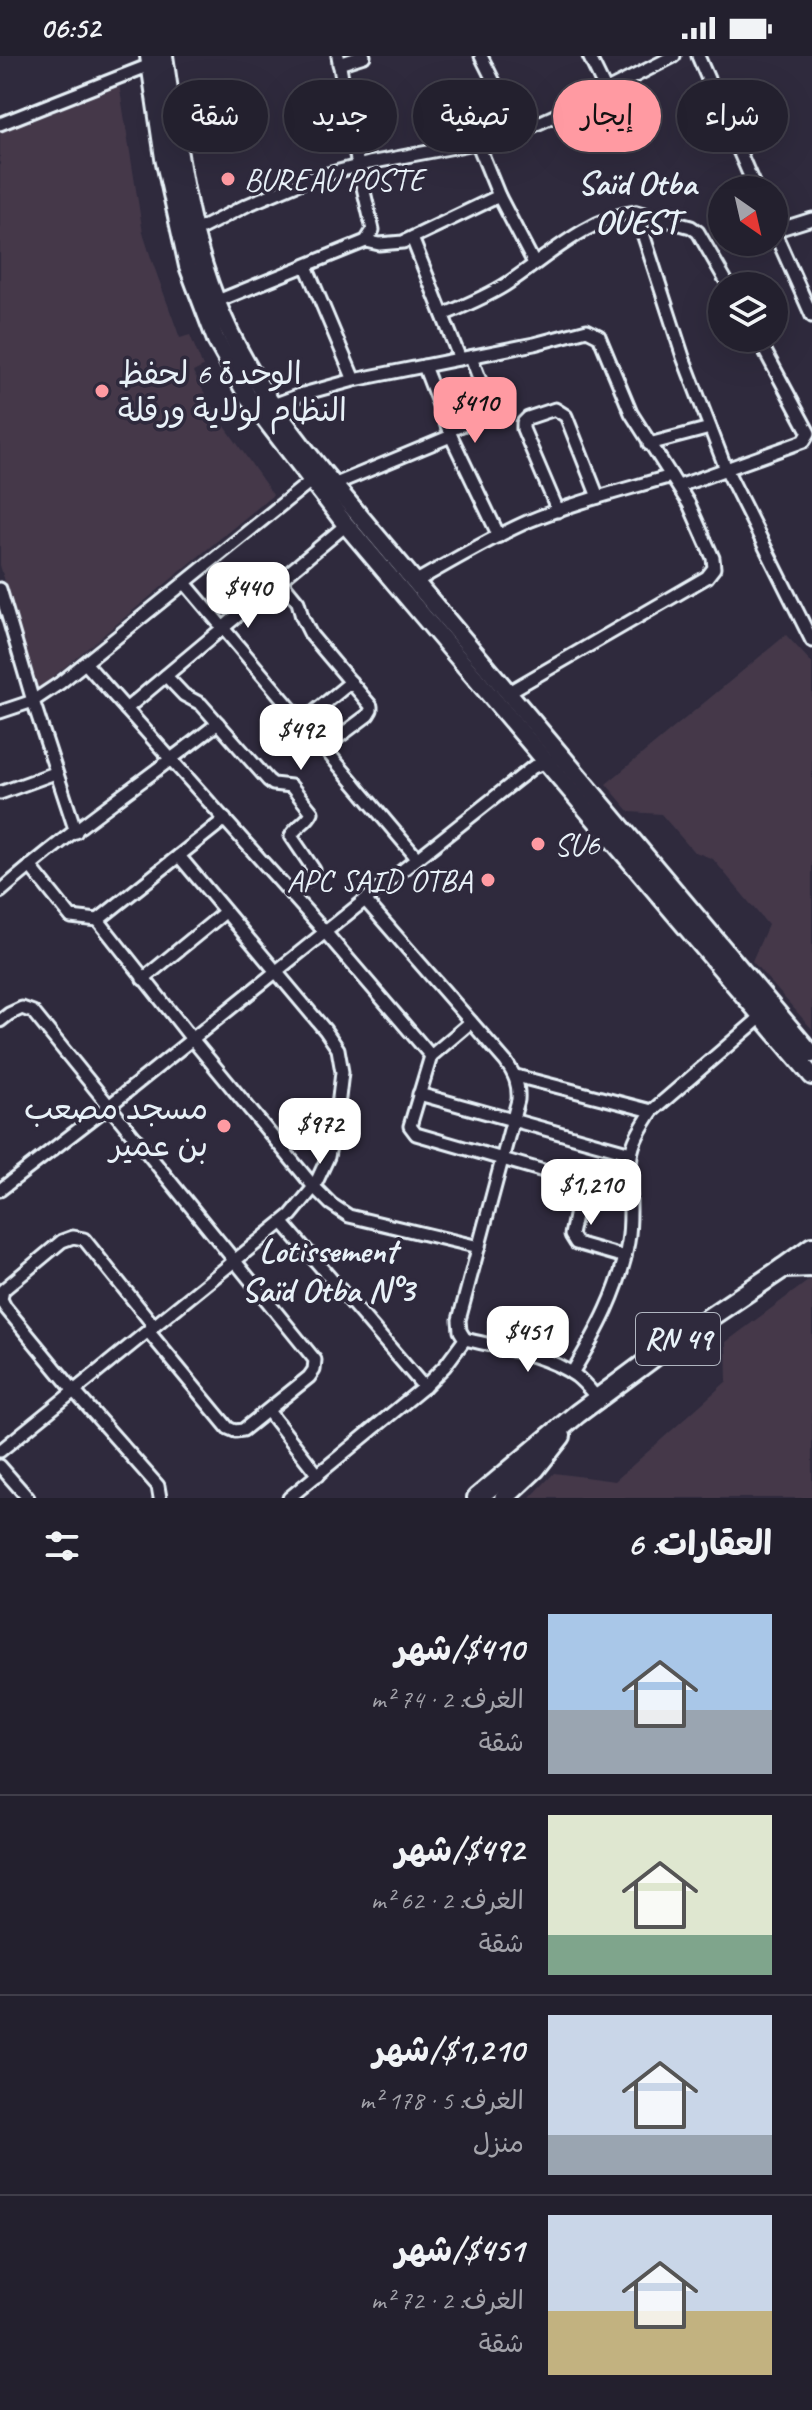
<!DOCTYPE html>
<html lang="ar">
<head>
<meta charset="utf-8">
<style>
	:root { --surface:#23202e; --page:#2b2836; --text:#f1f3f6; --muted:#a3a3aa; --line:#403e4a; --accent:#ff9aa2 }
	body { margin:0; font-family:Caveat,"Playpen Sans Arabic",sans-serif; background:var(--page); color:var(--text); direction:rtl; height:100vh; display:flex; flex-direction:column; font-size:30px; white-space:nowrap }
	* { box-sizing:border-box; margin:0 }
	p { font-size:26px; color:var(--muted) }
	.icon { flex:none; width:44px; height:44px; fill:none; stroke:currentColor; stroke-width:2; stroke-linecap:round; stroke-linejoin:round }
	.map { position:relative; height:1442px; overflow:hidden; direction:ltr }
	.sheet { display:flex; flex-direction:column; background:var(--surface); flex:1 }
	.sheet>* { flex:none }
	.top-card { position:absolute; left:24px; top:24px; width:764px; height:72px; direction:rtl; display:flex; gap:16px }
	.needle { width:52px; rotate:146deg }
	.fabs { position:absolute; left:708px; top:120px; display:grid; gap:16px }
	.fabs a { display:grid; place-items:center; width:80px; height:80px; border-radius:50%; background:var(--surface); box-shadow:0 8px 32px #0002,0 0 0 2px var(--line); font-size:40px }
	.price { position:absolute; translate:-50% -68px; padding:0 18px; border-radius:16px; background:#fff; color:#222; font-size:26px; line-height:52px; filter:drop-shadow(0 2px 4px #0008) }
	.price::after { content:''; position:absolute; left:50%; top:48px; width:24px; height:18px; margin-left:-12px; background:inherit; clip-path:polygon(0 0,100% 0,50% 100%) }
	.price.current { background:var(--accent); color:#111 }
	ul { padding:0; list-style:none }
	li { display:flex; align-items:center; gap:24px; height:200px; padding:0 40px }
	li+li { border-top:2px solid var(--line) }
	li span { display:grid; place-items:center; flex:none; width:224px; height:160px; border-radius:0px; color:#555 }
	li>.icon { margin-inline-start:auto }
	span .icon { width:96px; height:96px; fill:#fffc; stroke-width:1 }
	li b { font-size:34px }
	h2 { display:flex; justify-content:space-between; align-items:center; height:96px; padding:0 40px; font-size:34px }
	.chip { padding:0 28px; border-radius:36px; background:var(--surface); box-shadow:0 8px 32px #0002,0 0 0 2px var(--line); font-size:28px; line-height:72px }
	.chip.current { background:var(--accent); color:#111 }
	.status { display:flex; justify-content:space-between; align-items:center; height:56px; padding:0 40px; background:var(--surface); direction:ltr }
	.status svg { height:22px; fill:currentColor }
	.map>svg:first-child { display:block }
	.built { fill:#44394a }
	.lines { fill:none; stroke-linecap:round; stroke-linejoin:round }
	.minor-casing { stroke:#e8f1f8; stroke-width:17 }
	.secondary-casing { stroke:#e8f1f8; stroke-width:22 }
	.trunk-casing { stroke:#e8f1f8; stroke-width:24 }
	.minor { stroke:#2f2a3d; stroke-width:11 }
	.secondary { stroke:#2f2a3d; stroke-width:16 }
	.trunk { stroke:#2f2a3d; stroke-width:18 }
	.poi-dot { fill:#ff9aa2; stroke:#2f2a3d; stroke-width:3 }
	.labels { text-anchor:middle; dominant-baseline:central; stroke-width:7; stroke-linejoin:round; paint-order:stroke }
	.shield { fill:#2f2a3d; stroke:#b0b5c0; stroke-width:2 }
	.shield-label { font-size:30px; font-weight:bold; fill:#e8f1f8 }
	.poi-label { font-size:32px; fill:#e8f1f8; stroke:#2f2a3d; text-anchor:start }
	.neighbourhood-label { font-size:34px; font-weight:bold; fill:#e8f1f8; stroke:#2f2a3d }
</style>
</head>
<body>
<div class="status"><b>06:52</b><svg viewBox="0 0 49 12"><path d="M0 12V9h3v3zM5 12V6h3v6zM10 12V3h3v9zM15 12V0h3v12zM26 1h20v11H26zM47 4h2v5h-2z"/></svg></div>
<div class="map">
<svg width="812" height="1442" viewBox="0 0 812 1442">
	<rect width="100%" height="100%" fill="#2f2a3d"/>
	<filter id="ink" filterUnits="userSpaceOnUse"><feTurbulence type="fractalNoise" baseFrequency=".0125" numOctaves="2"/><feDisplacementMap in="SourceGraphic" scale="16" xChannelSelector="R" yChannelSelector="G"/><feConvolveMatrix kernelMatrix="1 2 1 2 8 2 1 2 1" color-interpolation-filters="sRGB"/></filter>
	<g filter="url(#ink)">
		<!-- built -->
		<g class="built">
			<polygon points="119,28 143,177 152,205 180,282 190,279 198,299 203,311 193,316 215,356 273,439 37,634 0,509 0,76"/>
			<polygon points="786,579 812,607 812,973 752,905 768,869 713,803 693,795 661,758 630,756 606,728"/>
			<polygon points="812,1222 812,1442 530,1442 554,1417 615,1425 727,1325 726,1286"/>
		</g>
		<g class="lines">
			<defs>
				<g id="minor">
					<polyline points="481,0 519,76"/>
					<polyline points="589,0 606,35"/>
					<polyline points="698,0 756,134"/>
					<polyline points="339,8 364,0"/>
					<polyline points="0,68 150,9"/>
					<polyline points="477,86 499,140 534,207"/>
					<polyline points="636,156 683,301 726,413 812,585"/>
					<polyline points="774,175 812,260"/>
					<polyline points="774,175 812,163"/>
					<polyline points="190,178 247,149 309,123 369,107 492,84 519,76 574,51 674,0"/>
					<polyline points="412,182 460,303"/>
					<polyline points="366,185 379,188 403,186 499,140"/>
					<polyline points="306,210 354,324"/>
					<polyline points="210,248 366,185 373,174 358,110 338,0"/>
					<path d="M443,259c21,-9 43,-18 62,-30 40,-26 82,-67 131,-73l55,15 7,5 31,54"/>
					<polyline points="424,310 451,380 499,480"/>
					<polyline points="273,349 303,338 354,324 534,288 587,274 599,280 631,357 689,448 713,502 714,512 707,521 507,637"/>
					<polyline points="449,374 489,359 492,356 471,301"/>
					<polyline points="649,388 710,372"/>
					<polyline points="333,429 451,380"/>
					<polyline points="679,430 804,385 809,377 758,282"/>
					<polyline points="558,455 523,373 523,367 528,362 555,353 566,360 598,441"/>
					<polyline points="280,524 298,546 302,561 311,579 371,650 371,654 368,659 324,692"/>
					<path d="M415,526c37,-21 75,-44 114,-61 46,-19 95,-31 142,-45"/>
					<polyline points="185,527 417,802"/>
					<polyline points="0,533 33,645 76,776"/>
					<polyline points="86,608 325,876 431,1000"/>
					<path d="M166,620l18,19 17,9 67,76 5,4 18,2 21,26c-4,10 -16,14 -21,24l23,34 -1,4 -22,20"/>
					<polyline points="126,653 346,469"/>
					<polyline points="0,656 33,645 60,627 312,424"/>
					<polyline points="302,666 351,626"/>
					<polyline points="0,737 55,717"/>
					<polyline points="30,810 71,861 98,864 192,983 314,1131 331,1148 349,1160 479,1191"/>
					<path d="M0,836c69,-61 146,-112 218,-169"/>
					<polyline points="98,864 225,763"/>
					<polyline points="143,923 225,856"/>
					<polyline points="0,965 9,958 22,952 33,956 315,1304 314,1314 309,1321 243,1374 235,1375 228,1372 148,1275"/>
					<polyline points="471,966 431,1000 410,1070 416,1078 630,1140"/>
					<polyline points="516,1020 652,1055"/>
					<polyline points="419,1038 631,1097"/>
					<polyline points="582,1126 571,1179 576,1187 625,1201"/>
					<polyline points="0,1134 109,1050 365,844 533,711 551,705"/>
					<polyline points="283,1167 424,1331"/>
					<polyline points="154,1270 84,1183 73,1181 62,1185 3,1234 1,1243 5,1251 74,1335 158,1430 160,1442"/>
					<path d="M465,1283c36,9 80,15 111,37 8,6 15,15 22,23"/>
					<path d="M572,1317c25,-41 48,-83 56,-131 5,-28 -1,-58 3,-86 2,-17 13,-32 21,-45l109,-94"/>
					<polyline points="268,1355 318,1419"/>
					<polyline points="0,1395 291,1159 314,1131 328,1101 339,1042 342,1016 338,993 325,974 179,800"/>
					<polyline points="0,1410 28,1442"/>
					<path d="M289,1442l135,-111 21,-21 20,-27 -5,-8 -1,-11 59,-220c1,-16 -3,-25 -12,-38l-141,-162"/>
				</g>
				<g id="secondary">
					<polyline points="149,0 164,102 188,210 216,284 248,341 346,469 812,1020"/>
					<path d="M164,0c13,87 23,180 59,261 24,56 61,107 99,154l490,583"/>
				</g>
				<g id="trunk">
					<polyline points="812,1191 783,1212 812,1211"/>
					<polyline points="477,1442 577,1358 682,1280 783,1212"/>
					<polyline points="504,1442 535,1413 561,1380"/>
				</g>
			</defs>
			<!-- minor casing -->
			<use href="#minor" class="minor-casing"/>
			<!-- secondary casing -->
			<use href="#secondary" class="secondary-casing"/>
			<!-- trunk casing -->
			<use href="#trunk" class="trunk-casing"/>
			<!-- minor -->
			<use href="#minor" class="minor"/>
			<!-- secondary -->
			<use href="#secondary" class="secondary"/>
			<!-- trunk -->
			<use href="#trunk" class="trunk"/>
		</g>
	</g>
	<!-- markers -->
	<g class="poi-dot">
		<circle cx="228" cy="123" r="8"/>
		<circle cx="102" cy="335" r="8"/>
		<circle cx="538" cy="788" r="8"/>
		<circle cx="488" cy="824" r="8"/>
		<circle cx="224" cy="1070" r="8"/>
	</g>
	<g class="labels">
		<!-- shield labels -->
		<rect class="shield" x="636" y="1257" width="84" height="52" rx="6"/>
		<g class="shield-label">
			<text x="678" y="1283">RN 49</text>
		</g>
		<!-- poi labels -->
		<g class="poi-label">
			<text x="244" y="123">BUREAU POSTE</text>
			<text x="118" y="317">الوحدة 6 لحفظ<tspan x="118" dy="37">النظام لولاية ورقلة</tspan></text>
			<text x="554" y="788">SU6</text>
			<text x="472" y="824" text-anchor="end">APC SAID OTBA</text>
			<text x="208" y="1052" text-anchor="end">مسجد مصعب<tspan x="208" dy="37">بن عمير</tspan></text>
		</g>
		<!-- neighbourhood labels -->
		<g class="neighbourhood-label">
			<text x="637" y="126">Saïd Otba<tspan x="637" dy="39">OUEST</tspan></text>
			<text x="328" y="1194">Lotissement<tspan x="328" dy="39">Saïd Otba N°3</tspan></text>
		</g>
	</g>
</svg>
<div class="fabs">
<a><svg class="needle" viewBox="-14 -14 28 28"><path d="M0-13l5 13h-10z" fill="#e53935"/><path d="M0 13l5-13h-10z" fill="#a3a3aa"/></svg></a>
<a><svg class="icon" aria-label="layers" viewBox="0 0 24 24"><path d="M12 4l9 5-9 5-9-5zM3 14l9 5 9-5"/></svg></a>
</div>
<b class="price current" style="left:475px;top:389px">$410</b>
<b class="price" style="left:248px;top:574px">$440</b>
<b class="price" style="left:301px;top:716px">$492</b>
<b class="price" style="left:320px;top:1110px">$972</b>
<b class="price" style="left:591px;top:1171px">$1,210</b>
<b class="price" style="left:528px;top:1318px">$451</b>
<div class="top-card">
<a class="chip">شراء</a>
<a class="chip current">إيجار</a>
<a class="chip">تصفية</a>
<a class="chip">جديد</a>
<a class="chip">شقة</a>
</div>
</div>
<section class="sheet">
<h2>العقارات: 6<svg class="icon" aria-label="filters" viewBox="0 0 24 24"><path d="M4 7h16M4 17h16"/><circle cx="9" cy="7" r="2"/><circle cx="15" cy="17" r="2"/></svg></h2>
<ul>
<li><span style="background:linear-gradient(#a9c7e8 60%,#9aa5b1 0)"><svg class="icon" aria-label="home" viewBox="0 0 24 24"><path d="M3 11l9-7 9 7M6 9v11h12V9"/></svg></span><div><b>$410/شهر</b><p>الغرف: 2 · 74 m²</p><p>شقة</p></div></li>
<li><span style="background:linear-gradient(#dfe7d0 75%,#7fa58c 0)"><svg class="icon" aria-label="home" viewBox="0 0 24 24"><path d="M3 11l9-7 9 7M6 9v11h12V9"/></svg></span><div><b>$492/شهر</b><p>الغرف: 2 · 62 m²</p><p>شقة</p></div></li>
<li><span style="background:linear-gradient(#c9d6e8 75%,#9aa5b1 0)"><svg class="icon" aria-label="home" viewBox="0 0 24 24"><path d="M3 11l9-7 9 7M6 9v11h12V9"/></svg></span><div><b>$1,210/شهر</b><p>الغرف: 5 · 178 m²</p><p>منزل</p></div></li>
<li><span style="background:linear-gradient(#c9d6e8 60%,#c2b280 0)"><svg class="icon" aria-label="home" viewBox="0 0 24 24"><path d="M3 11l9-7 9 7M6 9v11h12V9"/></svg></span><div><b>$451/شهر</b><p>الغرف: 2 · 72 m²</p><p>شقة</p></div></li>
</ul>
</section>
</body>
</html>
